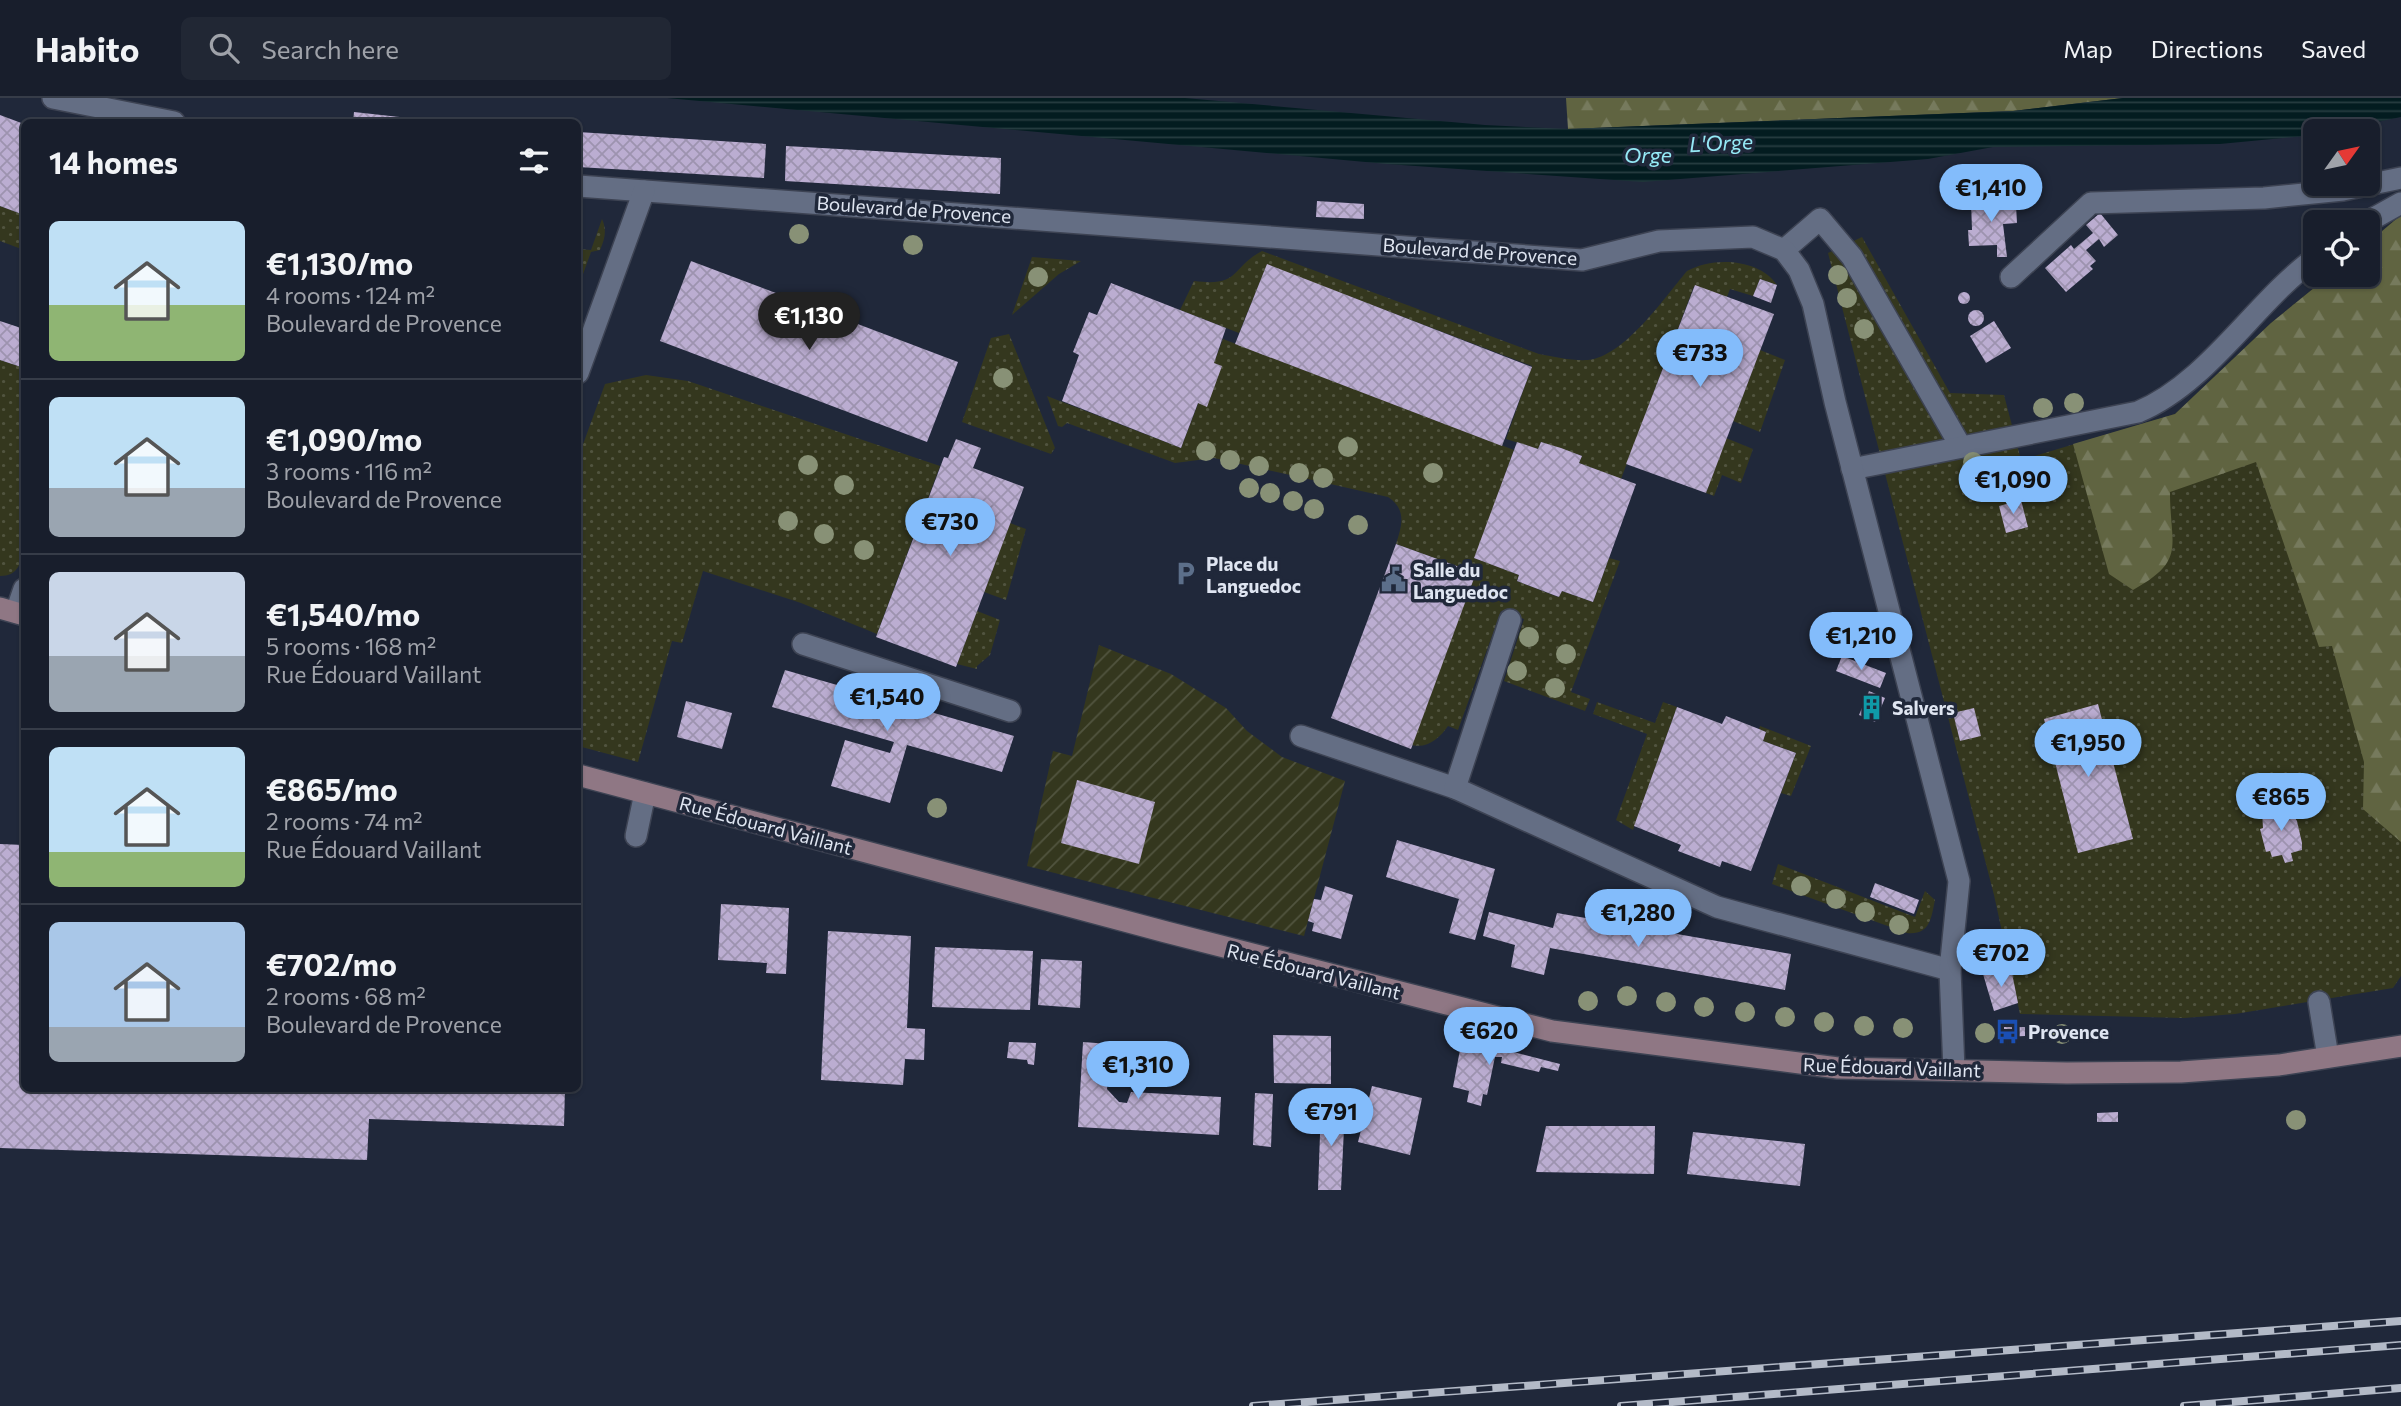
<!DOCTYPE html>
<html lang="en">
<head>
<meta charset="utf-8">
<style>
	:root { --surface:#181e2c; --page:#212734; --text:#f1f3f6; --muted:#9fa2a9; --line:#363c48; --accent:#83bcfb }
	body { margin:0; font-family:Commissioner,sans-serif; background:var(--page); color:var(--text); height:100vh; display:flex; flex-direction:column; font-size:26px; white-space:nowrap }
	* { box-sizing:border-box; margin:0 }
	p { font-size:23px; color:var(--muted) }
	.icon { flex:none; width:38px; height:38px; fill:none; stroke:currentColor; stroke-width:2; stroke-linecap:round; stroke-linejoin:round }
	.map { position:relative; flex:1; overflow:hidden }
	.sheet { position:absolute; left:21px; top:21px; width:560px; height:973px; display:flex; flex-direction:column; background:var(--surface); border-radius:10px; box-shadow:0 2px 5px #0004,0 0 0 2px var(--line) }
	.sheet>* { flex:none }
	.needle { width:46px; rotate:57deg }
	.tools { position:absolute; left:2303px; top:21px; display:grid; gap:14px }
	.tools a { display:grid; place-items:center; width:77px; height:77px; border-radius:10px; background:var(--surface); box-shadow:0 2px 5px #0004,0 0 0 2px var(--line); font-size:35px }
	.price { position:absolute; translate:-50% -60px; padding:0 16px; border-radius:24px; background:var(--accent); color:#111; font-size:23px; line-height:46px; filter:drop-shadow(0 2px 4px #0008) }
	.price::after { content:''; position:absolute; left:50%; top:42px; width:21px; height:16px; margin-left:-10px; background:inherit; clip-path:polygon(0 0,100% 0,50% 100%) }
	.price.active { background:#222; color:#fff }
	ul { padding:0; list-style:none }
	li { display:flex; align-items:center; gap:21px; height:175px; padding:0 28px }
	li+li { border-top:2px solid var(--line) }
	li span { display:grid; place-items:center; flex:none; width:196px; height:140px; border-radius:10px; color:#555 }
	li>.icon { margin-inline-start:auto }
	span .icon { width:84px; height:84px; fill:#fffc; stroke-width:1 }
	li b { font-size:30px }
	h2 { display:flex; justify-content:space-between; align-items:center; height:84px; padding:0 28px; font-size:30px }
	header { display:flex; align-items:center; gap:42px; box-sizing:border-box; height:98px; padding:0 35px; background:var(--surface); border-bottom:2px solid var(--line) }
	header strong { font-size:33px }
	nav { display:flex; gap:38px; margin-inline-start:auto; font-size:24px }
	.search { width:490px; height:63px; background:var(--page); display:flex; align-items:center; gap:18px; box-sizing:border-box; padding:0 24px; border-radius:10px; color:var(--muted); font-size:26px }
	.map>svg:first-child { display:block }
	.grass { fill:url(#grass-dots) }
	.forest { fill:url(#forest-firs) }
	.garden { fill:url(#garden-furrows) }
	.water { fill:url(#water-rules) }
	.building { fill:url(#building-cross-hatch) }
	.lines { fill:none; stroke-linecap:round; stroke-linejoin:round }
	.lane-casing { stroke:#3d4353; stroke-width:24 }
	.street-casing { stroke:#3d4353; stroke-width:24 }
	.secondary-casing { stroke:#3d4353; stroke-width:24 }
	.lane { stroke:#646e84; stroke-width:21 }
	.street { stroke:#646e84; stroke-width:21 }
	.secondary { stroke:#8f7784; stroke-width:21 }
	.rail-casing { stroke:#b3bac7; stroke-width:8 }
	.rail { stroke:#20283a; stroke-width:5; stroke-dasharray:16; stroke-linecap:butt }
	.tree { fill:#889176 }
	.labels { text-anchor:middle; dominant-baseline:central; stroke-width:7; stroke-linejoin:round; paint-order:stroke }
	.street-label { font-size:19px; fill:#dfe5f1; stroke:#20283a }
	.poi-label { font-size:19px; font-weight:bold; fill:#dfe5f1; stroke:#20283a; text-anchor:start }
	.water-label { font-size:21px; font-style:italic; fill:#95e9f6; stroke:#20283a }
</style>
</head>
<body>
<header>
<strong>Habito</strong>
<div class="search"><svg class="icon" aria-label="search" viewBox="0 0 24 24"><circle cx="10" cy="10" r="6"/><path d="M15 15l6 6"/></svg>Search here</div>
<nav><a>Map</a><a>Directions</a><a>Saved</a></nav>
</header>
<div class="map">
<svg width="2401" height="1308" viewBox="0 0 2401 1308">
	<defs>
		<pattern id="grass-dots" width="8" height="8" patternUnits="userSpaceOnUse" patternTransform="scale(1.75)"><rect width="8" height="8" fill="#34371e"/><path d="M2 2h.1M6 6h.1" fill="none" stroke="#51543f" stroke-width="1.8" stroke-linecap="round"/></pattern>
		<pattern id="forest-firs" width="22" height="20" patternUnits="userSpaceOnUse" patternTransform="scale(1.75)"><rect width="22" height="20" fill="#606441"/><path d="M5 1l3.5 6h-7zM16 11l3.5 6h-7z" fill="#767a5d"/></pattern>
		<pattern id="garden-furrows" width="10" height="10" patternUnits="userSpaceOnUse" patternTransform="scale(1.75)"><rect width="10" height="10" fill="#34371e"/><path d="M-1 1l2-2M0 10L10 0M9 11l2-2" fill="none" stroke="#51543f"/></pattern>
		<pattern id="water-rules" width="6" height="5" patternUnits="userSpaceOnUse" patternTransform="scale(1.75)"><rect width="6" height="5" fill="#031c20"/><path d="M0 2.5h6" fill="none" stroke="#273d41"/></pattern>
		<pattern id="building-cross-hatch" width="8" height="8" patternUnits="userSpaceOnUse" patternTransform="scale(1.75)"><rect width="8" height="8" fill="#bbadd1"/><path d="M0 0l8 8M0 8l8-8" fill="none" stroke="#9d93af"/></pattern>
	</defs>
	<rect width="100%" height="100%" fill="#20283a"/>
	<!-- grass -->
	<g class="grass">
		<polygon points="0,108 24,117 24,152 0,143"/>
		<polygon points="2401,117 2401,878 2393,890 2235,916 2184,920 2020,916 1994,797 1828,155 1862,139 1950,295 2004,297 2021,362 2175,316 2271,225 2330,177 2368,177 2368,145"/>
		<path d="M602,121c5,11 3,20 -2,31l-9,2 -13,36v-39l13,1z"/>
		<path d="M1262,153l277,103c16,3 33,7 49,6 37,-4 76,-62 99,-89 27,-15 73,-12 90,14l-17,-6 -7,17 -23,-7 -3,8 -33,-11 -73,193 -42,-16 3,-7 -41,-14 -3,7 -32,-10 26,-73 -265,-101 -28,68 -59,-23 14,-29c47,6 36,-13 68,-30z"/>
		<polygon points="1032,159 1081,163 1059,176 1012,217"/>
		<polygon points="1009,236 1055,350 1051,356 962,324 991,240"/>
		<path d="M1223,241l291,111 -39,108 44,17 -2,6 41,16 4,-6 31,11 16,-44 11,3 -49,131 19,7 -5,12 -81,-30 20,-62 -23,-8 -43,119 -10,-4c-8,12 -21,23 -36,19l58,-174 -74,-27c6,-19 11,-34 -8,-47l-174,-39 -39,5 -108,-40 -5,4 -4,-1 -11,-30 134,52z"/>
		<polygon points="1760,252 1785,262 1760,334 1733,323"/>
		<path d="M0,262l24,8v182c-4,14 -6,26 -24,26z"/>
		<polygon points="646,277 688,283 940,368 877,536 801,505 703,473 682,545 672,543 638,664 578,648 578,360 605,286"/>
		<polygon points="1726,340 1753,351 1741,385 1722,377 1714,398 1706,395"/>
		<polygon points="1010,425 1026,431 1006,502 984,494"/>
		<polygon points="977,513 1000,522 990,557 977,568 977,571 957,566"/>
		<polygon points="1597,604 1655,625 1663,604 1677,609 1633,732 1616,722 1647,636 1593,616"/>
		<polygon points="1760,628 1811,648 1791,698 1781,695 1796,655 1763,643 1766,634 1759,631"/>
		<path d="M1778,766l137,53 10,-26 10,9c-4,19 -5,35 -28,33l-135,-49z"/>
	</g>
	<!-- forest -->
	<g class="forest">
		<polygon points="1566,0 2123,0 2013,13 1568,31"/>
		<path d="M2401,117v627l-38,-33 1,-47 -32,-116 -13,1 -63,-185 -86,30c0,55 17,68 -37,98l-24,-16 -36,-130 102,-30 96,-91 59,-48h38v-32z"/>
	</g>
	<!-- garden -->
	<polygon class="garden" points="1099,547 1171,576 1226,610 1247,633 1282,659 1345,683 1304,838 1027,768 1053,653 1072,658"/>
	<!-- water -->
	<polygon class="water" points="667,0 1185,0 1485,27 1568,31 2013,13 2123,0 2401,0 2401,19 2334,33 2315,33 2315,37 2220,46 1993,49 1928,61 1643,84 1387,66"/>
	<!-- building -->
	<g class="building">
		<polygon points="354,14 436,23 436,24 353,24"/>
		<polygon points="0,17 24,26 24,117 0,108"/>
		<polygon points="578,34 766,46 764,80 578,69"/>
		<polygon points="786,48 1001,60 1000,96 785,83"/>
		<polygon points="2000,102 2001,108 2016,107 2017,125 2003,126 2007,159 1997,159 1997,147 1969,148 1968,132 1972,132 1971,103"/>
		<polygon points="1317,103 1364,106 1364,121 1316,119"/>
		<polygon points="2100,115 2118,137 2104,149 2099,141 2086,152 2096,163 2090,168 2093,171 2066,194 2045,170 2071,147 2074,151 2093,135 2086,127"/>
		<polygon points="691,163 958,264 927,344 660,243"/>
		<polygon points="1267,166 1532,269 1502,348 1235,246"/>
		<polygon points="1760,181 1777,187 1771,205 1753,198"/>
		<polygon points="1111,185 1226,230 1214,265 1222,268 1207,309 1198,305 1181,350 1062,303 1079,257 1073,254 1089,214 1097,217"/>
		<polygon points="1695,187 1774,216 1706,395 1626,366"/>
		<circle cx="1964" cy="200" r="6"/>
		<circle cx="1976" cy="220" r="8"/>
		<polygon points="0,223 24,231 24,270 0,262"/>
		<polygon points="1994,223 2011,250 1986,265 1970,238"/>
		<polygon points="956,341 981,350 973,370 1024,389 956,569 876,539 944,359 948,360"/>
		<polygon points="1517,344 1538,351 1541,344 1561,350 1582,358 1579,365 1636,386 1593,504 1562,493 1559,499 1517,483 1519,477 1474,460"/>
		<polygon points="2021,402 2028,429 2006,435 1999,408"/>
		<polygon points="1396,446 1476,475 1411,651 1331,620"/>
		<polygon points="1842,558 1886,575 1880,590 1836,573"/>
		<polygon points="785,572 1014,638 1002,674 907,647 890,705 831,688 845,642 890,655 894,644 772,609"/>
		<polygon points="1869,593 1885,600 1875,624 1859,617"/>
		<polygon points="686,603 732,615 722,651 677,639"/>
		<polygon points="2098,606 2133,741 2078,755 2044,621"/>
		<polygon points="1677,609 1722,626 1726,618 1759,631 1766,634 1763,643 1796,655 1751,773 1722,763 1720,769 1678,753 1681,747 1634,728"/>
		<polygon points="1974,610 1981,638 1960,643 1953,615"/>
		<polygon points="1077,682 1155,704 1139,766 1061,745"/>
		<polygon points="2287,708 2297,723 2302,745 2302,752 2291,755 2293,763 2285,765 2282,757 2272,759 2270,753 2266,754 2260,731 2263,730 2262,714"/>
		<polygon points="1397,742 1495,771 1475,842 1449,835 1459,801 1386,779"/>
		<polygon points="0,746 24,747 24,990 565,990 564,1028 369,1021 367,1062 0,1050"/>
		<polygon points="1875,785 1919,802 1914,816 1870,799"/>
		<polygon points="1325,788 1353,797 1341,841 1312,833 1314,825 1308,823 1314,801 1321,802"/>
		<polygon points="721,806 789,810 786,876 766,875 767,865 718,862"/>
		<polygon points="1489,814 1553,830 1557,815 1791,856 1785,892 1550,850 1544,877 1511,869 1515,847 1483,838"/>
		<polygon points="828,833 911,838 907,930 925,931 924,962 905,961 903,987 821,982"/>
		<polygon points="935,849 1033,853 1030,912 932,909"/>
		<polygon points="1041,861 1082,863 1080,910 1038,907"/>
		<polygon points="2011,870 2018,905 1994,913 1983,876"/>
		<polygon points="2004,929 2025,929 2025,938 2004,939"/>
		<polygon points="1273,937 1331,938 1331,986 1274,985"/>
		<polygon points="1462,941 1560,966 1558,973 1541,969 1539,974 1501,965 1502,959 1495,959 1487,997 1483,996 1481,1008 1467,1004 1469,993 1453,989"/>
		<polygon points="1009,944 1036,945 1034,967 1028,966 1027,962 1007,960"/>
		<polygon points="1083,944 1122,947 1120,984 1108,983 1107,991 1119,1004 1127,1005 1131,994 1221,999 1219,1037 1078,1029"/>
		<polygon points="1372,988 1422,1000 1410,1057 1358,1044"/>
		<polygon points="1255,995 1273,996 1271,1049 1253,1047"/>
		<polygon points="1321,1009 1345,1010 1341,1092 1318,1092"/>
		<polygon points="2118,1014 2118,1024 2097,1024 2097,1015"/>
		<polygon points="1546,1028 1655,1028 1654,1076 1536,1074"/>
		<polygon points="1693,1034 1805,1046 1800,1088 1687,1076"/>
	</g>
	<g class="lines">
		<defs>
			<g id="lane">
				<polyline points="2367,124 2401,105"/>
				<polyline points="1784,152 1820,121 1852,159 1961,349"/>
				<polyline points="2011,179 2091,105 2264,100 2343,92 2401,80"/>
				<path d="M1852,371l286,-57c70,-29 117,-110 177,-154"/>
				<polyline points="16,514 24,491"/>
				<polyline points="803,546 1010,613"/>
				<polyline points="1301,638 1455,690 1717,809 1950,872"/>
				<polyline points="1455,690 1510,522"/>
				<polyline points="636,738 645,695"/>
				<polyline points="2319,904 2328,959"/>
			</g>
			<g id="street">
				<polyline points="53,0 174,24"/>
				<polyline points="578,88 1582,162 1659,143 1753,139 1784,152 1799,172 1813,206 1835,304 1959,783 1950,872 1954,972"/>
				<polyline points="578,275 644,93"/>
			</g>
			<g id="secondary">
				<polyline points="0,510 24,517"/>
				<polyline points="578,677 1166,834 1552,933 1838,970 2067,975 2181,974 2279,967 2401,948"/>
			</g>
		</defs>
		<!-- lane casing -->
		<use href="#lane" class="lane-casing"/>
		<!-- street casing -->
		<use href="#street" class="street-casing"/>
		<!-- secondary casing -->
		<use href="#secondary" class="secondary-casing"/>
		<!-- lane -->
		<use href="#lane" class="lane"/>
		<!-- street -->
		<use href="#street" class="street"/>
		<!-- secondary -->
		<use href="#secondary" class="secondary"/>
		<defs>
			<g id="rail">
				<polyline points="1253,1308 2401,1223"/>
				<polyline points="1621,1308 2401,1247"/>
				<polyline points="2184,1308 2401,1290"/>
			</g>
		</defs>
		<!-- rail casing -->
		<use href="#rail" class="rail-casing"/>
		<!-- rail -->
		<use href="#rail" class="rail"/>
	</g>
	<!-- trees -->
	<g class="tree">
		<circle cx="799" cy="136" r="10"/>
		<circle cx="913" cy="147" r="10"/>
		<circle cx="1838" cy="177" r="10"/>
		<circle cx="1038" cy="179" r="10"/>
		<circle cx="1847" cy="200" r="10"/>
		<circle cx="1864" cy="231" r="10"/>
		<circle cx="1003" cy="280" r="10"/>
		<circle cx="2074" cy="305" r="10"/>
		<circle cx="2043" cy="310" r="10"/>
		<circle cx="1348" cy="349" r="10"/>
		<circle cx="1206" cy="353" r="10"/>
		<circle cx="1230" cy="362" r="10"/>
		<circle cx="1973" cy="364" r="10"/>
		<circle cx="808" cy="367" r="10"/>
		<circle cx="1259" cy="368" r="10"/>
		<circle cx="1299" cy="375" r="10"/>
		<circle cx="1433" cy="375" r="10"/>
		<circle cx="1323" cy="380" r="10"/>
		<circle cx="844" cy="387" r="10"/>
		<circle cx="1249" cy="390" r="10"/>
		<circle cx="1270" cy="395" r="10"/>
		<circle cx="1293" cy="403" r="10"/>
		<circle cx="1314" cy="411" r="10"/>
		<circle cx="788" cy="423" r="10"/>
		<circle cx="1358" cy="427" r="10"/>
		<circle cx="824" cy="436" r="10"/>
		<circle cx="864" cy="452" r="10"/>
		<circle cx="1529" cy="539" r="10"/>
		<circle cx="1566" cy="556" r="10"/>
		<circle cx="1517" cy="573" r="10"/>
		<circle cx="1555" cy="590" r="10"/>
		<circle cx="937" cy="710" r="10"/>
		<circle cx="1801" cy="788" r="10"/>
		<circle cx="1836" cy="801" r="10"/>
		<circle cx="1865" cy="814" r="10"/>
		<circle cx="1899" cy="827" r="10"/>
		<circle cx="1627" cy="898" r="10"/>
		<circle cx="1588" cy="903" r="10"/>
		<circle cx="1666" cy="904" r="10"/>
		<circle cx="1704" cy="909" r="10"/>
		<circle cx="1745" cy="914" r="10"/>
		<circle cx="1785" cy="919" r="10"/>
		<circle cx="1824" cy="924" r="10"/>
		<circle cx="1864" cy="928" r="10"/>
		<circle cx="1903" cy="930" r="10"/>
		<circle cx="1985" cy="935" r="10"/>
		<circle cx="2062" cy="936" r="10"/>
		<circle cx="2296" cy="1022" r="10"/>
	</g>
	<!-- icons -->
	<defs>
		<symbol id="parking-bare" viewBox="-9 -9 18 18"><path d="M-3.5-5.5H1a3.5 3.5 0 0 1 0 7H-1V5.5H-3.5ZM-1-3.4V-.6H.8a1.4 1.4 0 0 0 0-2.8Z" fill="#5c6f8a" stroke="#20283a" stroke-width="2.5" paint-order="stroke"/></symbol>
		<symbol id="civic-bare" viewBox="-9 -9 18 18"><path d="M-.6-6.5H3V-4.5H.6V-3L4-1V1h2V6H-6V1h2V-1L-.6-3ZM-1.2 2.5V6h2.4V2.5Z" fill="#5c6f8a" stroke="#20283a" stroke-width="2.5" paint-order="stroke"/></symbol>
		<symbol id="building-bare" viewBox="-9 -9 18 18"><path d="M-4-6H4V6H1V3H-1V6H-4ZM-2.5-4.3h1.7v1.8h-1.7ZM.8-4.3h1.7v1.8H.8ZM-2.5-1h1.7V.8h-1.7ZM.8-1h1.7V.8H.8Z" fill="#0f9aa8" stroke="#20283a" stroke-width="2.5" paint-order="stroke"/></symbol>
		<symbol id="bus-bare" viewBox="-9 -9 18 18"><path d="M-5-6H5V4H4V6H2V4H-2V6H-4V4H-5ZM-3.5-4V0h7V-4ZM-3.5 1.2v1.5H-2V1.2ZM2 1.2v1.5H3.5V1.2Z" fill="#1a4fb4" stroke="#20283a" stroke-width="2.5" paint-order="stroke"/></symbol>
	</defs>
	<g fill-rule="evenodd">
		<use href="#parking-bare" x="1168" y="458" width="35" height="35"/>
		<use href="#civic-bare" x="1376" y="464" width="35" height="35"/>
		<use href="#building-bare" x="1854" y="592" width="35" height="35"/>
		<use href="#bus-bare" x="1990" y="916" width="35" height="35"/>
	</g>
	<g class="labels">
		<!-- street labels -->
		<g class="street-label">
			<text transform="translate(914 111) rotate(4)">Boulevard de Provence</text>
			<text transform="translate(1480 153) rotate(4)">Boulevard de Provence</text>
			<text transform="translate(766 727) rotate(15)">Rue Édouard Vaillant</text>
			<text transform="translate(1314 873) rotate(14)">Rue Édouard Vaillant</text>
			<text transform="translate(1892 969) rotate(2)">Rue Édouard Vaillant</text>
		</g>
		<!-- poi labels -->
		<g class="poi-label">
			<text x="1206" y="465">Place du<tspan x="1206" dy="22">Languedoc</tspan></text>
			<text x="1413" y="471">Salle du<tspan x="1413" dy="22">Languedoc</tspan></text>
			<text x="1892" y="609">Salvers</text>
			<text x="2028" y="933">Provence</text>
		</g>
		<!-- water labels -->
		<g class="water-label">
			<text transform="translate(1721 44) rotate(-3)">L'Orge</text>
			<text x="1648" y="56">Orge</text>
		</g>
	</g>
</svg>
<div class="tools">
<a><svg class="needle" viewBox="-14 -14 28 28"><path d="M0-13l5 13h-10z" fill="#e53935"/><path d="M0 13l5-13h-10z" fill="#9fa2a9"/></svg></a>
<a><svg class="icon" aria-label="locate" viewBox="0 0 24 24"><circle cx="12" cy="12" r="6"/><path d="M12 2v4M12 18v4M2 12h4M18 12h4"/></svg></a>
</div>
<b class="price" style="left:1991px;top:126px">€1,410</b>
<b class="price active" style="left:809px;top:254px">€1,130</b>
<b class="price" style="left:1700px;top:291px">€733</b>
<b class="price" style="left:2013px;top:418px">€1,090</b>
<b class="price" style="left:950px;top:460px">€730</b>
<b class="price" style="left:1861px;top:574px">€1,210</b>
<b class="price" style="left:887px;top:635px">€1,540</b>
<b class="price" style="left:2088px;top:681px">€1,950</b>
<b class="price" style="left:2281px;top:735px">€865</b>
<b class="price" style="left:1638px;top:851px">€1,280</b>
<b class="price" style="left:2001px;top:891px">€702</b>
<b class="price" style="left:1489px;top:969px">€620</b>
<b class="price" style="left:1138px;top:1003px">€1,310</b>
<b class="price" style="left:1331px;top:1050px">€791</b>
<section class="sheet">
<h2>14 homes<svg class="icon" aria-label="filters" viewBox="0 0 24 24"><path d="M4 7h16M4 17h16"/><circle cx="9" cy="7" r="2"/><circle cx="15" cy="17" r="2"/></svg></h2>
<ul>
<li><span style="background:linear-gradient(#bfe0f5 60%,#8fb573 0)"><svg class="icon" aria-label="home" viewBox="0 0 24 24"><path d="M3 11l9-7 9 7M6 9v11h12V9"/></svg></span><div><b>€1,130/mo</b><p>4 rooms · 124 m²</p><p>Boulevard de Provence</p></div></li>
<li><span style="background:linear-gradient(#bfe0f5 65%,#9aa5b1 0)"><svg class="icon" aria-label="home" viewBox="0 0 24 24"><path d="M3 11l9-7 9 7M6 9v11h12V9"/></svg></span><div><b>€1,090/mo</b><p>3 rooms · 116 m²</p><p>Boulevard de Provence</p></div></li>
<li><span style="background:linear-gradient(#c9d6e8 60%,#9aa5b1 0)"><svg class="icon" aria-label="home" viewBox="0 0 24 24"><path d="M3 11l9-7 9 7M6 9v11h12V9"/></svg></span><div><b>€1,540/mo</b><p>5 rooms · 168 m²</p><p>Rue Édouard Vaillant</p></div></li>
<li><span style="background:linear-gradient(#bfe0f5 75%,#8fb573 0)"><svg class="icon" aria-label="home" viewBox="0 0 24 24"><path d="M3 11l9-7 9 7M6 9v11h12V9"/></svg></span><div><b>€865/mo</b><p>2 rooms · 74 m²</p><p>Rue Édouard Vaillant</p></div></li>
<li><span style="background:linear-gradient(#a9c7e8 75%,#9aa5b1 0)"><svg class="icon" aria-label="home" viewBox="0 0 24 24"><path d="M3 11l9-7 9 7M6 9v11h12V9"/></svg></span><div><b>€702/mo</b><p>2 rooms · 68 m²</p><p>Boulevard de Provence</p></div></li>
</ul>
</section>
</div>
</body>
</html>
